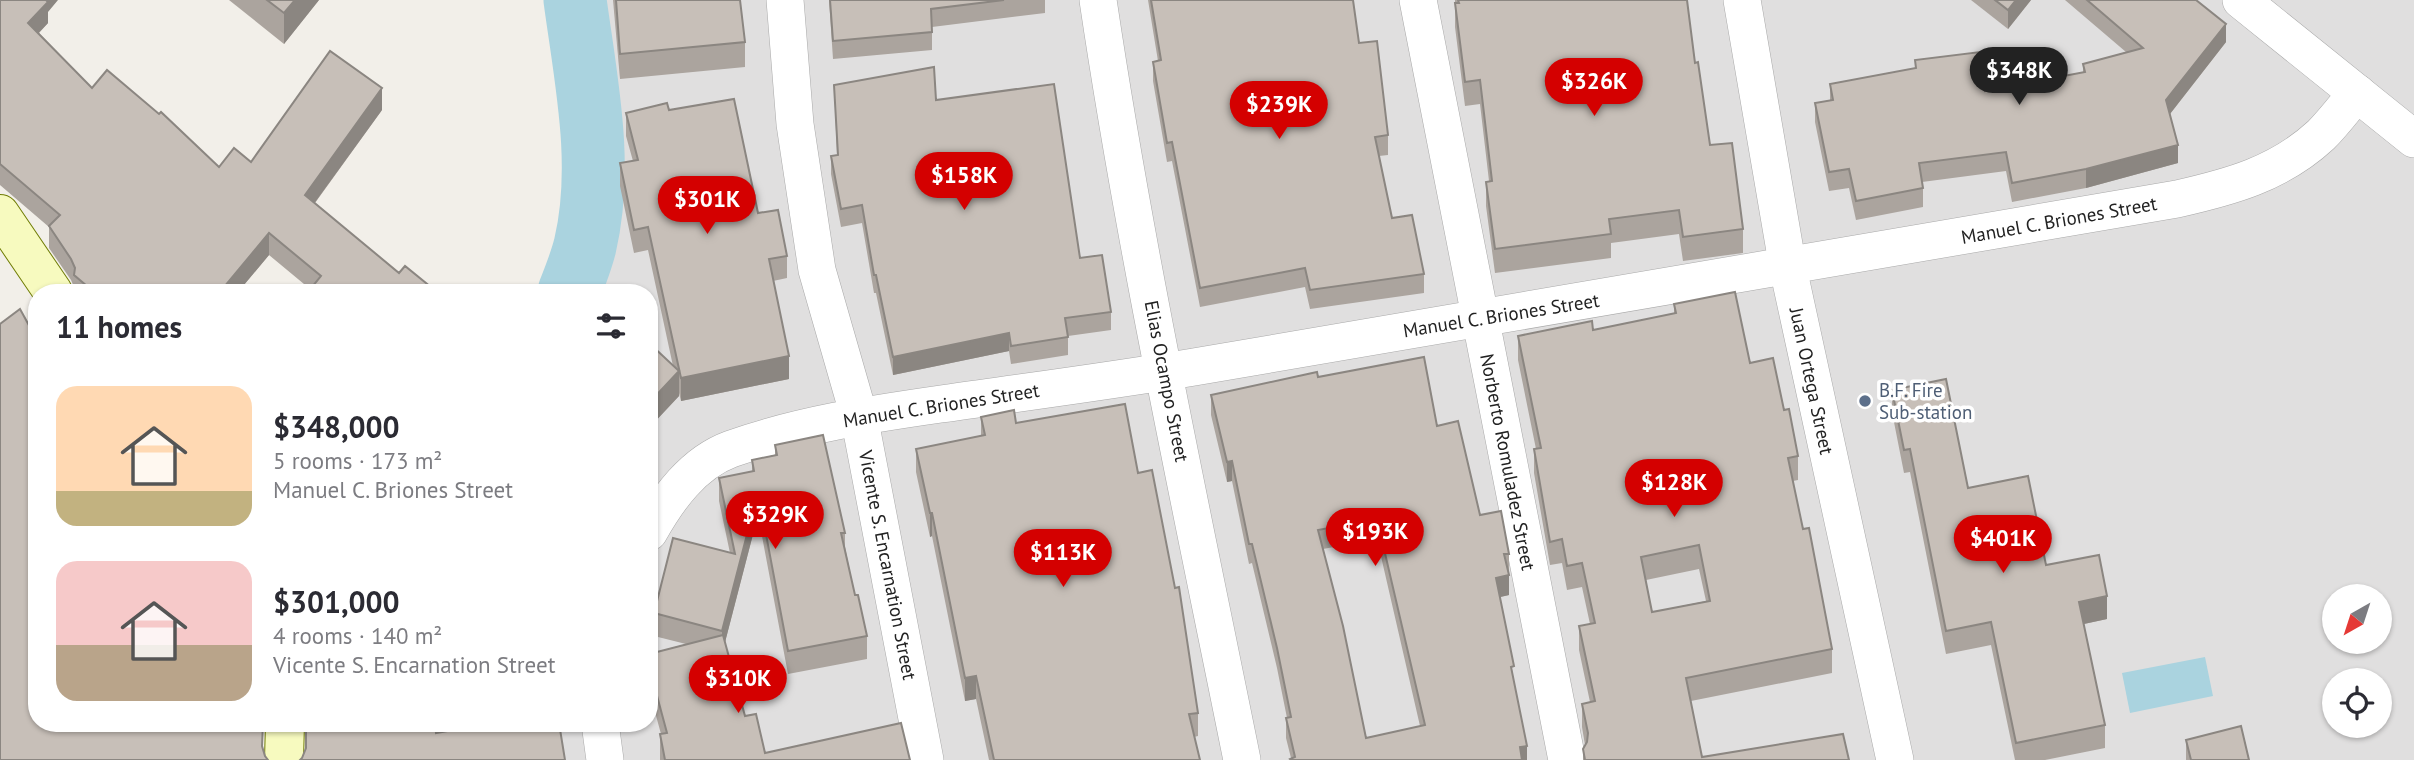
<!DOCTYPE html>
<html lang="en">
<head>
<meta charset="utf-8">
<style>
	:root { --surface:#fff; --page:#f7f7f7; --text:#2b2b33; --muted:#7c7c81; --accent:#d40000 }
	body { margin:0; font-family:"PT Sans",sans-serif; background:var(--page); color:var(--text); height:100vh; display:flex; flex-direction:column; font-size:26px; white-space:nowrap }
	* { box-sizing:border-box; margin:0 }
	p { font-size:23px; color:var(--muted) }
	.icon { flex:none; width:38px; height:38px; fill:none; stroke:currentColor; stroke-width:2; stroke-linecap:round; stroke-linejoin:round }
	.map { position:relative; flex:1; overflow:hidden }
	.side { position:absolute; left:28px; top:284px; width:630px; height:448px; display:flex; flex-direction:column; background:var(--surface); border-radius:28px; box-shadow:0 2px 5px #0004 }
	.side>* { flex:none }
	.needle { width:46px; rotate:219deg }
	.fabs { position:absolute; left:2322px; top:584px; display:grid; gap:14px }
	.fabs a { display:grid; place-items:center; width:70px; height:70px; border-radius:50%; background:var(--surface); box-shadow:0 2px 5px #0004; font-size:35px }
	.price { position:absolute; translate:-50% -60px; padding:0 16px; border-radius:24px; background:var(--accent); color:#fff; font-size:23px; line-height:46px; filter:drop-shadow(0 2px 4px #0008) }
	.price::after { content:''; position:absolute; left:50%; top:42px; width:21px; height:16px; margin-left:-10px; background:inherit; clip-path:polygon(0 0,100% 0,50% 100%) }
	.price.active { background:#222; color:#fff }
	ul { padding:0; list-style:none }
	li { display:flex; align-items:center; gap:21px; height:175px; padding:0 28px }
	li span { display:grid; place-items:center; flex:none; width:196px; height:140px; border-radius:21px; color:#555 }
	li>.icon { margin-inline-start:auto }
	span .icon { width:84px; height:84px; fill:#fffc; stroke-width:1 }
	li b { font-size:30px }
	h2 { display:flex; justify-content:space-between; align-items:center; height:84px; padding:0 28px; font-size:30px }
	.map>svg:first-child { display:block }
	.residential { fill:#e0dfdf; fill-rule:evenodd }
	.water { fill:#aad3df }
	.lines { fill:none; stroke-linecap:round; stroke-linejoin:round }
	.river { stroke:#aad3df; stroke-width:63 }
	.street-casing { stroke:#a9a9a9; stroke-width:38 }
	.secondary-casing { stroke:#707d05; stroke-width:40 }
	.street { stroke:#fff; stroke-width:37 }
	.secondary { stroke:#f7fabf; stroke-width:38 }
	.wall { fill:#aba49e; fill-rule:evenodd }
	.shaded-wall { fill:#8b8681 }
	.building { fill:#c7bfb8; stroke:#8b8681; stroke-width:2; fill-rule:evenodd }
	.service-dot { fill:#5c6f8a; stroke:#fff; stroke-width:2.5 }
	.labels { text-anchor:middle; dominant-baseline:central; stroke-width:7; stroke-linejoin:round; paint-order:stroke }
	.street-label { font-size:19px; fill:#222; stroke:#fff }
	.service-label { font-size:19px; fill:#4e5e75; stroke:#fff; text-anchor:start }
</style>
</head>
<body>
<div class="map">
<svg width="2414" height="760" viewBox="0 0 2414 760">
	<rect width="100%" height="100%" fill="#f2efe9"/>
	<!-- residential -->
	<path class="residential" d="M597,0h1817v760h-1973l-7,-37h215v-431h-60l24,-69zM2334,597h46v45h-46zM2334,681h46v45h-46z"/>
	<!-- water -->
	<polygon class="water" points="2205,657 2213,696 2130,713 2122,673"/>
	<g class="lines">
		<!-- river -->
		<path class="river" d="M569,292c6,-15 12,-30 16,-46 19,-81 1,-165 -10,-246"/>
		<defs>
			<g id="street">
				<polyline points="785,0 795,124 817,270 859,416 925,760"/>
				<path d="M1098,0c38,255 93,507 144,760"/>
				<polyline points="1418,0 1567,760"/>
				<polyline points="1742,0 1788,268 1895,760"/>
				<polyline points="2241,0 2414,139"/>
				<path d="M649,532c19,-34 44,-69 82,-83 68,-24 140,-35 210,-45 85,-12 169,-23 253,-37 328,-55 656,-110 983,-168 53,-12 102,-25 144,-64 13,-13 24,-28 36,-42"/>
				<polyline points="600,723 605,760"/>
			</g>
			<g id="secondary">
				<polyline points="0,214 53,292"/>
				<polyline points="284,760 285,723"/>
			</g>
		</defs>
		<!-- street casing -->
		<use href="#street" class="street-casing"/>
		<!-- secondary casing -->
		<use href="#secondary" class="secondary-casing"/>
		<!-- street -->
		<use href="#street" class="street"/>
		<!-- secondary -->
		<use href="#secondary" class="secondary"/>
	</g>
	<!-- wall -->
	<g class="wall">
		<polygon points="0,0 48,12 48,23 39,33 92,88 219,167 251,162 382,110 315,203 399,273 437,292 310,289 269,255 238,292 74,292 74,287 71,280 49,248 49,227 0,185"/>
		<polygon points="229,0 319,0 284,44"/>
		<polygon points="613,0 740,0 745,42 745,67 620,79"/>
		<polygon points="829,0 1045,0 1045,13 932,27 932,50 833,59"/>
		<polygon points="1148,0 1353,0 1359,43 1388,135 1388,155 1379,156 1392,218 1424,274 1424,293 1310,309 1305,287 1200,307 1172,161 1167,162 1153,81 1153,62 1158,61"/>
		<polygon points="1455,0 1687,0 1695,63 1710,145 1743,229 1743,253 1683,261 1679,234 1611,243 1611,258 1495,273 1486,206 1486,182 1489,181 1480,104 1465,106 1455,27"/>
		<polygon points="1971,0 2031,0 2008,29"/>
		<polygon points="2065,0 2196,0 2226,42 2170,114 2178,163 2086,188 2012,202 2006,171 1922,182 1923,188 1923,207 1856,220 1849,188 1829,191 1815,122 1815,103 1830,100 1830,84 1915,68 1915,60 1985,91 2083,72 2083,64 2126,52"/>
		<polygon points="834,85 936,100 1080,258 1111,312 1111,330 1068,336 1068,355 1011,364 1009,351 893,375 876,293 874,293 862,223 841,227 831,174 831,156 837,155"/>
		<polygon points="669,110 758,213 787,256 787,278 773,281 789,379 681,401 679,393 679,396 649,428 649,343 673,366 648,250 634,253 620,186 620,163 633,161 626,136 626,113"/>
		<path d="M1674,304l76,59 34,47 14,46v24l-5,1 10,48 29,120v24l-141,28 11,56 147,3h-266v-11l2,-4 -3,-18v-23l8,-2 -11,-52v-24l11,-2 -8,-37 -15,3 -5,-27 -12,2 -16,-92v-24h2l-18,-89v-24l75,-6 81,-16zM1699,569l7,32 -54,11 -6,-32z"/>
		<path d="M1318,377l119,49 43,89 29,39v41l-9,2 27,163 -236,-2 -5,-20v-20h1l-10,-50 -25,-105 -3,1 -17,-83 -5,1 -16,-67v-20zM1377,539l43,187 -54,12 -43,-189z"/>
		<polygon points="1892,390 1968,488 2046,565 2107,619 2084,624 2105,725 2105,748 2045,760 2015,760 1991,645 1946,654 1910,472 1904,473 1892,412"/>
		<polygon points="981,417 1016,423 1138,473 1198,713 1198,736 1194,737 1200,760 989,760 976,699 965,701 932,536 930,537 916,472 916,449 981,436"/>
		<polygon points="775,445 845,533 845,547 855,595 867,636 867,659 788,674 758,515 725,642 745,716 765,753 910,760 660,760 660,734 661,734 649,690 649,654 686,644 654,636 654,613 730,553 719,501 719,478 752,472 752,460 775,455"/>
		<polygon points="2186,740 2249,760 2186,760"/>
	</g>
	<!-- shaded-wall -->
	<g class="shaded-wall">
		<polygon points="43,0 58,0 48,12 48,23 28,44 28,23"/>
		<polygon points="295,0 319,0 284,44 284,13"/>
		<polygon points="2016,0 2031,0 2008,29 2008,10"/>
		<polygon points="2226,24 2226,42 2166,119 2166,100"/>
		<polygon points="382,88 382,110 305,216 305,195"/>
		<polygon points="2178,145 2178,163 2086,188 2086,169"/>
		<polygon points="269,233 269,255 238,292 220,292"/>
		<polygon points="1009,333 1009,351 893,375 893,357"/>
		<polygon points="789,356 789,379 681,401 681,378"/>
		<polygon points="679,371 679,396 649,428 649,403"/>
		<polygon points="1232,461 1232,481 1227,482 1227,462"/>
		<polygon points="758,492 758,515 722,654 722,631"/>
		<polygon points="930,513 932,513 932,536 930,537"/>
		<polygon points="1509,575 1509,595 1496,598 1496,578"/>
		<polygon points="2107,596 2107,619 2079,625 2079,602"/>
		<polygon points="976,676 976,699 965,701 965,678"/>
		<polygon points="1527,746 1527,760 1520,760 1520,747"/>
	</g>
	<!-- building -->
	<g class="building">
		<polygon points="0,0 46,0 48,2 28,23 92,88 107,70 159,114 161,112 219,167 234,148 251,162 330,51 382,88 305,195 399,273 405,266 437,292 308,292 321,276 269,233 220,292 94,292 74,275 75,268 71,259 49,226 60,215 0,164"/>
		<polygon points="267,0 295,0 284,13"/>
		<polygon points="616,0 740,0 745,42 620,54"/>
		<polygon points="830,0 1004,0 931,9 932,32 833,41"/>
		<polygon points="1151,0 1353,0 1359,43 1377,41 1388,135 1375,137 1392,218 1412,215 1424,274 1310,290 1305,268 1200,288 1172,142 1167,143 1153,62 1161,60"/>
		<polygon points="1458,0 1687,0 1695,63 1698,62 1710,145 1732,143 1743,229 1683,237 1679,210 1609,219 1611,234 1495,249 1486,182 1492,181 1480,80 1465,82 1455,3 1459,3"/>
		<polygon points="1995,0 2016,0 2008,10"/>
		<polygon points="2087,0 2196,0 2226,24 2166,100 2178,145 2086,169 2012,183 2006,152 1919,163 1923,188 1856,201 1849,169 1829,172 1815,103 1833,100 1830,84 1916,68 1915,60 1980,52 1985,91 2085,72 2083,64 2143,48"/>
		<polygon points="934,67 936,100 1054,84 1080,258 1102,255 1111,312 1065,318 1068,337 1011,346 1009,333 893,357 876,275 874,275 862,205 841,209 831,156 838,155 834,85"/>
		<polygon points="734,99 758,213 778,210 787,256 769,259 789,356 681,378 648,227 634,230 620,163 638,160 626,113 667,103 669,110"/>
		<path d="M1735,292l15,71 23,-5 11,52 5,-1 9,47 -10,2 15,71 6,-1 23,121 -146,29 16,79 141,-23 6,26h-264l-2,-11 4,-7 1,-9 -6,-29 13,-3 -16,-75 16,-3 -13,-60 -15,3 -5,-27 -12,3 -16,-93 7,-1 -23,-112 74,-15 1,9 83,-17 -2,-9zM1699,545l11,56 -58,11 -11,-55z"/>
		<polygon points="20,309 37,340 37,723 263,723 262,746 265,756 268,760 0,760 0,324"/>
		<polygon points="649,343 679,371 649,403"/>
		<path d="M1424,357l13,69 21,-5 22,94 21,-4 8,43h-5l5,21 -13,3 18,88 -3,1 16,79 -7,1 2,13h-231l-1,-1 5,-2 -9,-39 5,-1 -14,-69 -25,-104h-3l-17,-83 -5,1 -16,-67 106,-23 1,5zM1377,519l48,206 -59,13 -23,-112 -25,-96z"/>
		<polygon points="1946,379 1968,488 2028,476 2046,565 2099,555 2107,596 2079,602 2105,725 2016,743 1991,622 1946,631 1910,449 1904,450 1892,390"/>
		<polygon points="1125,404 1138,473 1152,470 1175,588 1179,587 1198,713 1189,714 1200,760 994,760 976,676 965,678 932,513 930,513 916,449 985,435 981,417 1014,410 1016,423"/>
		<polygon points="823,435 845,533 841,533 855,595 858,595 867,636 788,651 758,492 722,631 654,613 673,538 735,554 719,478 754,471 752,460 777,455 775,445"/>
		<polygon points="723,635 745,716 756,714 765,753 901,723 910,760 665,760 660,734 667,733 649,666 649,654"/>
		<polygon points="306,723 435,723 436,733 493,723 559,723 565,760 300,760 302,758 306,748"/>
		<polygon points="2241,726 2249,760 2191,760 2186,740"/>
	</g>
	<!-- markers -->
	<circle class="service-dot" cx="1865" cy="401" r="7"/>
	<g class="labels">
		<!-- street labels -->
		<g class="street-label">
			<text transform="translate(2059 220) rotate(-10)">Manuel C. Briones Street</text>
			<text transform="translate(1501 315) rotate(-9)">Manuel C. Briones Street</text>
			<text transform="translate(1167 381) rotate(79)">Elias Ocampo Street</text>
			<text transform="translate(1812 381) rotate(78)">Juan Ortega Street</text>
			<text transform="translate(941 405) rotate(-9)">Manuel C. Briones Street</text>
			<text transform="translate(1508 462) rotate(79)">Norberto Romuladez Street</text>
			<text transform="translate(888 565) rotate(79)">Vicente S. Encarnation Street</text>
		</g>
		<!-- service labels -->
		<g class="service-label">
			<text x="1879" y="390">B.F. Fire<tspan x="1879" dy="22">Sub-station</tspan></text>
		</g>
	</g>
</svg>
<div class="fabs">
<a><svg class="needle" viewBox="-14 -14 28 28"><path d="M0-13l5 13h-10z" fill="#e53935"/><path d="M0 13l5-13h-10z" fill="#7c7c81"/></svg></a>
<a><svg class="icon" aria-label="locate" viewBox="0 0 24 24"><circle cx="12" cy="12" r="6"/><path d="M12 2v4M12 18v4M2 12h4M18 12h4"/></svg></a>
</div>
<b class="price active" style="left:2019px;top:107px">$348K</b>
<b class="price" style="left:1594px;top:118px">$326K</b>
<b class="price" style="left:1279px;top:141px">$239K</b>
<b class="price" style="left:964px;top:212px">$158K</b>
<b class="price" style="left:707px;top:236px">$301K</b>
<b class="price" style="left:1674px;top:519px">$128K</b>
<b class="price" style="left:775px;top:551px">$329K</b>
<b class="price" style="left:1375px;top:568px">$193K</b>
<b class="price" style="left:2003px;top:575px">$401K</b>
<b class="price" style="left:1063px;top:589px">$113K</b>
<b class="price" style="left:738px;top:715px">$310K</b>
<section class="side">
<h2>11 homes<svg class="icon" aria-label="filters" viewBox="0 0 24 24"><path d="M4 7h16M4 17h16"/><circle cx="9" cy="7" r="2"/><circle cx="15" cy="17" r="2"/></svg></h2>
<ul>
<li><span style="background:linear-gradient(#ffd9b3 75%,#c2b280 0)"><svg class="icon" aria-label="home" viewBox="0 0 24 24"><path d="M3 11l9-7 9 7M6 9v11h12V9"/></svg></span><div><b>$348,000</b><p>5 rooms · 173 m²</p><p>Manuel C. Briones Street</p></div></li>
<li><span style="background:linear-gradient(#f6c9c9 60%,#b9a48a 0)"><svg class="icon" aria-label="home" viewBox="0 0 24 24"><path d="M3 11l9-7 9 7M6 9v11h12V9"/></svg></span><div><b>$301,000</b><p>4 rooms · 140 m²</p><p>Vicente S. Encarnation Street</p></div></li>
</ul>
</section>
</div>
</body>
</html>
